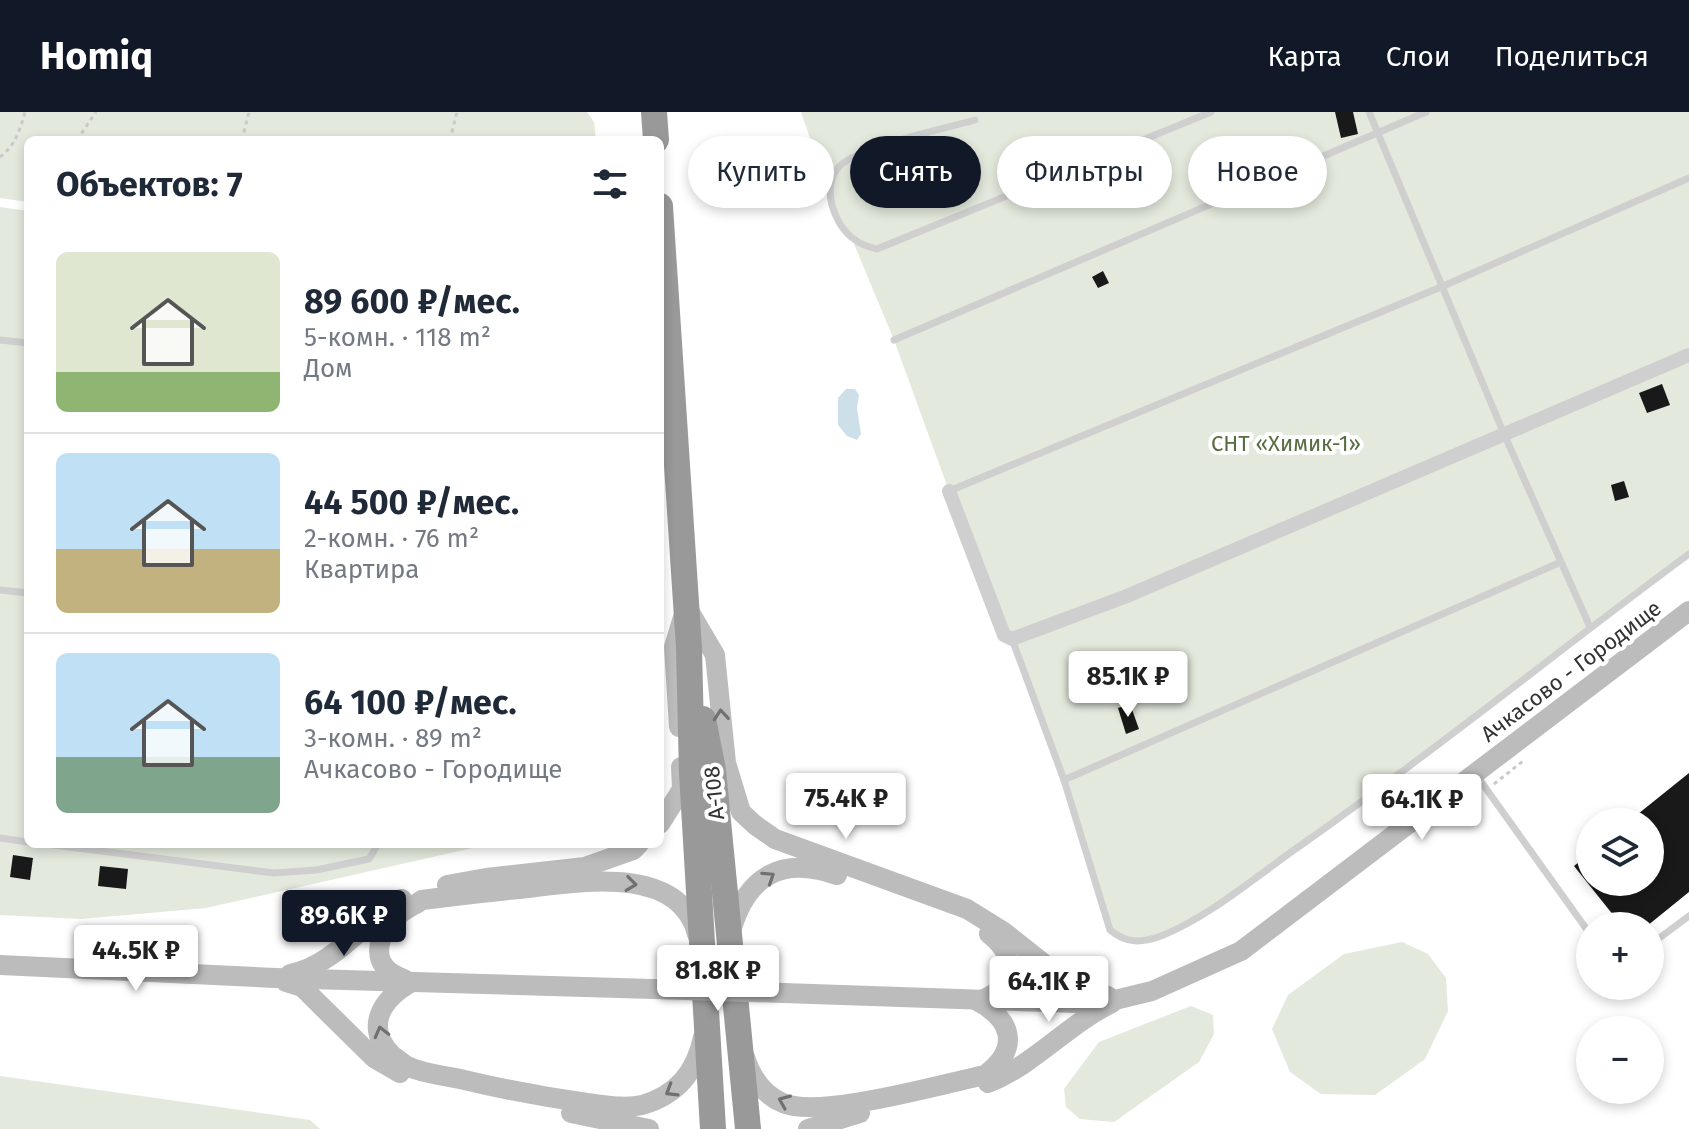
<!DOCTYPE html>
<html lang="ru">
<head>
<meta charset="utf-8">
<style>
	:root { --surface:#fff; --page:#f2f2f3; --text:#1f2937; --muted:#747a83; --line:#e0e1e3; --accent:#111827 }
	body { margin:0; font-family:"Fira Sans",sans-serif; background:var(--page); color:var(--text); height:100vh; display:flex; flex-direction:column; font-size:30px; white-space:nowrap }
	* { box-sizing:border-box; margin:0 }
	p { font-size:26px; color:var(--muted) }
	.icon { flex:none; width:44px; height:44px; fill:none; stroke:currentColor; stroke-width:2; stroke-linecap:round; stroke-linejoin:round }
	.map { position:relative; flex:1; overflow:hidden }
	.drawer { position:absolute; left:24px; top:24px; width:640px; height:712px; display:flex; flex-direction:column; background:var(--surface); border-radius:12px; box-shadow:0 4px 12px #0003 }
	.drawer>* { flex:none }
	.hud { position:absolute; left:688px; top:24px; width:760px; height:72px; display:flex; gap:16px }
	.fabs { position:absolute; left:1576px; top:696px; display:grid; gap:16px }
	.fabs a { display:grid; place-items:center; width:88px; height:88px; border-radius:50%; background:var(--surface); box-shadow:0 4px 12px #0003; font-size:40px }
	.price { position:absolute; translate:-50% -68px; padding:0 18px; border-radius:8px; background:#fff; color:#222; font-size:26px; line-height:52px; filter:drop-shadow(0 2px 4px #0008) }
	.price::after { content:''; position:absolute; left:50%; top:48px; width:24px; height:18px; margin-left:-12px; background:inherit; clip-path:polygon(0 0,100% 0,50% 100%) }
	.price.active { background:var(--accent); color:#fff }
	ul { padding:0; list-style:none }
	li { display:flex; align-items:center; gap:24px; height:200px; padding:0 32px }
	li+li { border-top:2px solid var(--line) }
	li span { display:grid; place-items:center; flex:none; width:224px; height:160px; border-radius:12px; color:#555 }
	li>.icon { margin-inline-start:auto }
	span .icon { width:96px; height:96px; fill:#fffc; stroke-width:1 }
	li b { font-size:34px }
	h2 { display:flex; justify-content:space-between; align-items:center; height:96px; padding:0 32px; font-size:34px }
	.tag { padding:0 28px; border-radius:36px; background:var(--surface); box-shadow:0 4px 12px #0003; font-size:28px; line-height:72px }
	.tag.active { background:var(--accent); color:#fff }
	header { display:flex; align-items:center; gap:48px; box-sizing:border-box; height:112px; padding:0 40px; background:var(--accent); color:#fff }
	header strong { font-size:38px }
	nav { display:flex; gap:44px; margin-inline-start:auto; font-size:28px }
	.map>svg:first-child { display:block }
	.green { fill:#e3e9dc }
	.water { fill:#cde0ea }
	.building { fill:#191919 }
	.lines { fill:none; stroke-linecap:round; stroke-linejoin:round }
	.path { stroke:#c9c9c9; stroke-width:3; stroke-dasharray:4 4; stroke-linecap:butt }
	.lane { stroke:#cfcfcf; stroke-width:7 }
	.street { stroke:#cfcfcf; stroke-width:14 }
	.secondary { stroke:#bcbcbc; stroke-width:20 }
	.highway { stroke:#999; stroke-width:26 }
	.secondary-bridge { stroke:#bcbcbc; stroke-width:20 }
	.oneway { stroke:#707070 }
	.labels { text-anchor:middle; dominant-baseline:central; stroke-width:8; stroke-linejoin:round; paint-order:stroke }
	.park-label { font-size:22px; fill:#576d41; stroke:#fff }
	.street-label { font-size:22px; fill:#323232; stroke:#fff }
</style>
</head>
<body>
<header>
<strong>Homiq</strong>
<nav><a>Карта</a><a>Слои</a><a>Поделиться</a></nav>
</header>
<div class="map">
<svg width="1689" height="1017" viewBox="0 0 1689 1017">
	<rect width="100%" height="100%" fill="#fff"/>
	<!-- green -->
	<g class="green">
		<polygon points="0,0 587,0 594,10 596,28 28,28 28,90 0,86"/>
		<path d="M801,0h888v442c-128,97 -254,197 -386,289 -52,37 -104,82 -167,99l-26,-12 -46,-150 -52,-140 -63,-149 -55,-151 -42,-101 -12,-14z"/>
		<polygon points="0,95 28,99 28,732 486,733 206,796 81,807 0,803"/>
		<polygon points="1402,830 1428,842 1446,866 1448,899 1425,947 1375,983 1321,982 1290,960 1272,917 1288,883 1344,842"/>
		<polygon points="1191,894 1213,903 1214,922 1199,950 1114,1010 1080,1007 1066,995 1064,977 1099,930"/>
		<polygon points="0,964 310,1008 320,1017 0,1017"/>
	</g>
	<!-- water -->
	<polygon class="water" points="846,277 855,277 859,283 857,296 861,322 857,328 847,324 838,313 838,286"/>
	<!-- building -->
	<g class="building">
		<polygon points="1335,0 1353,0 1358,22 1341,26"/>
		<polygon points="1103,159 1109,171 1098,176 1092,165"/>
		<polygon points="1662,272 1670,293 1647,301 1639,281"/>
		<polygon points="1624,369 1629,385 1615,389 1611,373"/>
		<polygon points="1130,592 1139,617 1126,622 1118,596"/>
		<polygon points="1689,661 1689,780 1647,814 1622,814 1574,754 1590,741 1590,770 1650,770 1650,710 1628,710"/>
		<polygon points="13,743 33,746 30,768 10,765"/>
		<polygon points="100,754 128,757 126,777 98,774"/>
	</g>
	<g class="lines">
		<!-- path -->
		<g class="path">
			<polyline points="77,28 96,0"/>
			<polyline points="242,28 249,0"/>
			<polyline points="450,28 457,0"/>
			<path d="M0,45c15,-11 20,-27 25,-45"/>
			<polyline points="1494,672 1523,649"/>
		</g>
		<!-- lane -->
		<g class="lane">
			<polyline points="1369,0 1504,322 1590,515"/>
			<path d="M975,8c-28,8 -124,28 -138,49 -10,14 -8,32 -1,47 8,19 22,29 41,33l334,-137"/>
			<polyline points="0,228 28,231"/>
			<polyline points="894,228 1426,0"/>
			<polyline points="949,379 1441,175 1689,66"/>
			<polyline points="0,478 28,481"/>
			<path d="M1012,527l52,141 46,150c17,14 31,13 51,6 49,-19 99,-63 143,-93 131,-92 256,-194 385,-289"/>
			<polyline points="1477,664 1590,822"/>
			<polyline points="1064,668 1561,450"/>
			<polyline points="0,726 28,730"/>
			<polyline points="46,732 274,761 316,758 369,747 378,732"/>
			<polyline points="1650,833 1689,804"/>
		</g>
		<!-- street -->
		<polyline class="street" points="949,379 1004,523 1012,527 1127,484 1689,243"/>
		<!-- secondary -->
		<g class="secondary">
			<polyline points="688,497 715,543 726,651 741,700 755,713 775,727 967,797 1004,820 1057,862 1075,873 1108,884"/>
			<polyline points="679,615 674,535 683,505"/>
			<polyline points="660,712 682,677 681,655"/>
			<polyline points="447,773 486,766 585,755 633,738 639,732"/>
			<path d="M731,819c16,-56 51,-75 106,-56"/>
			<polyline points="0,853 275,866 653,877"/>
			<path d="M290,862c45,-9 74,-53 112,-75"/>
			<path d="M404,867c-36,-12 -29,-43 -4,-65 6,-5 15,-9 22,-14 32,-4 65,-8 97,-11 54,-6 160,-27 178,45"/>
			<polyline points="286,870 302,875 374,946 400,961"/>
			<path d="M412,870c-29,16 -49,44 -20,73 4,3 10,8 15,11 16,8 36,9 53,13 42,10 84,18 127,24 18,2 37,6 55,2 35,-10 54,-33 61,-68"/>
			<polyline points="783,881 1076,891 1119,887 1152,879 1241,839 1689,499"/>
			<path d="M981,888c36,-13 36,-44 8,-66"/>
			<path d="M745,945c6,19 18,38 38,46 37,16 159,-19 202,-28 35,-26 28,-55 -8,-74"/>
			<path d="M988,971c46,-18 80,-59 124,-80"/>
			<polyline points="571,1001 649,1017"/>
			<polyline points="808,1017 860,1001"/>
		</g>
		<!-- highway -->
		<g class="highway">
			<polyline points="654,0 656,28"/>
			<polyline points="660,94 689,536 692,661 713,1017"/>
			<polyline points="703,607 713,658 748,1017"/>
		</g>
		<!-- secondary-bridge -->
		<polyline class="secondary-bridge" points="653,877 783,881"/>
	</g>
	<!-- one-way arrows -->
	<defs><path id="oneway-chevron" d="M-2-3.5L2.5 0L-2 3.5" fill="none" stroke-width="1.6" stroke-linecap="round" stroke-linejoin="round" transform="scale(2)"/></defs>
	<g class="oneway">
		<use href="#oneway-chevron" transform="translate(721 603) rotate(-95)"/>
		<use href="#oneway-chevron" transform="translate(769 765) rotate(-33)"/>
		<use href="#oneway-chevron" transform="translate(631 772) rotate(7)"/>
		<use href="#oneway-chevron" transform="translate(381 920) rotate(-104)"/>
		<use href="#oneway-chevron" transform="translate(671 979) rotate(149)"/>
		<use href="#oneway-chevron" transform="translate(784 989) rotate(-157)"/>
	</g>
	<g class="labels">
		<!-- park labels -->
		<g class="park-label">
			<text x="1286" y="331">СНТ «Химик-1»</text>
		</g>
		<!-- street labels -->
		<g class="street-label">
			<text transform="translate(1571 559) rotate(-37)">Ачкасово - Городище</text>
			<text transform="translate(714 681) rotate(-96)">А-108</text>
		</g>
	</g>
</svg>
<div class="fabs">
<a><svg class="icon" aria-label="layers" viewBox="0 0 24 24"><path d="M12 4l9 5-9 5-9-5zM3 14l9 5 9-5"/></svg></a>
<a>+</a>
<a>−</a>
</div>
<b class="price" style="left:1128px;top:607px">85.1K ₽</b>
<b class="price" style="left:846px;top:729px">75.4K ₽</b>
<b class="price" style="left:1422px;top:730px">64.1K ₽</b>
<b class="price active" style="left:344px;top:846px">89.6K ₽</b>
<b class="price" style="left:136px;top:881px">44.5K ₽</b>
<b class="price" style="left:718px;top:901px">81.8K ₽</b>
<b class="price" style="left:1049px;top:912px">64.1K ₽</b>
<div class="hud">
<a class="tag">Купить</a>
<a class="tag active">Снять</a>
<a class="tag">Фильтры</a>
<a class="tag">Новое</a>
</div>
<section class="drawer">
<h2>Объектов: 7<svg class="icon" aria-label="filters" viewBox="0 0 24 24"><path d="M4 7h16M4 17h16"/><circle cx="9" cy="7" r="2"/><circle cx="15" cy="17" r="2"/></svg></h2>
<ul>
<li><span style="background:linear-gradient(#dfe7d0 75%,#8fb573 0)"><svg class="icon" aria-label="home" viewBox="0 0 24 24"><path d="M3 11l9-7 9 7M6 9v11h12V9"/></svg></span><div><b>89 600 ₽/мес.</b><p>5-комн. · 118 m²</p><p>Дом</p></div></li>
<li><span style="background:linear-gradient(#bfe0f5 60%,#c2b280 0)"><svg class="icon" aria-label="home" viewBox="0 0 24 24"><path d="M3 11l9-7 9 7M6 9v11h12V9"/></svg></span><div><b>44 500 ₽/мес.</b><p>2-комн. · 76 m²</p><p>Квартира</p></div></li>
<li><span style="background:linear-gradient(#bfe0f5 65%,#7fa58c 0)"><svg class="icon" aria-label="home" viewBox="0 0 24 24"><path d="M3 11l9-7 9 7M6 9v11h12V9"/></svg></span><div><b>64 100 ₽/мес.</b><p>3-комн. · 89 m²</p><p>Ачкасово - Городище</p></div></li>
</ul>
</section>
</div>
</body>
</html>
